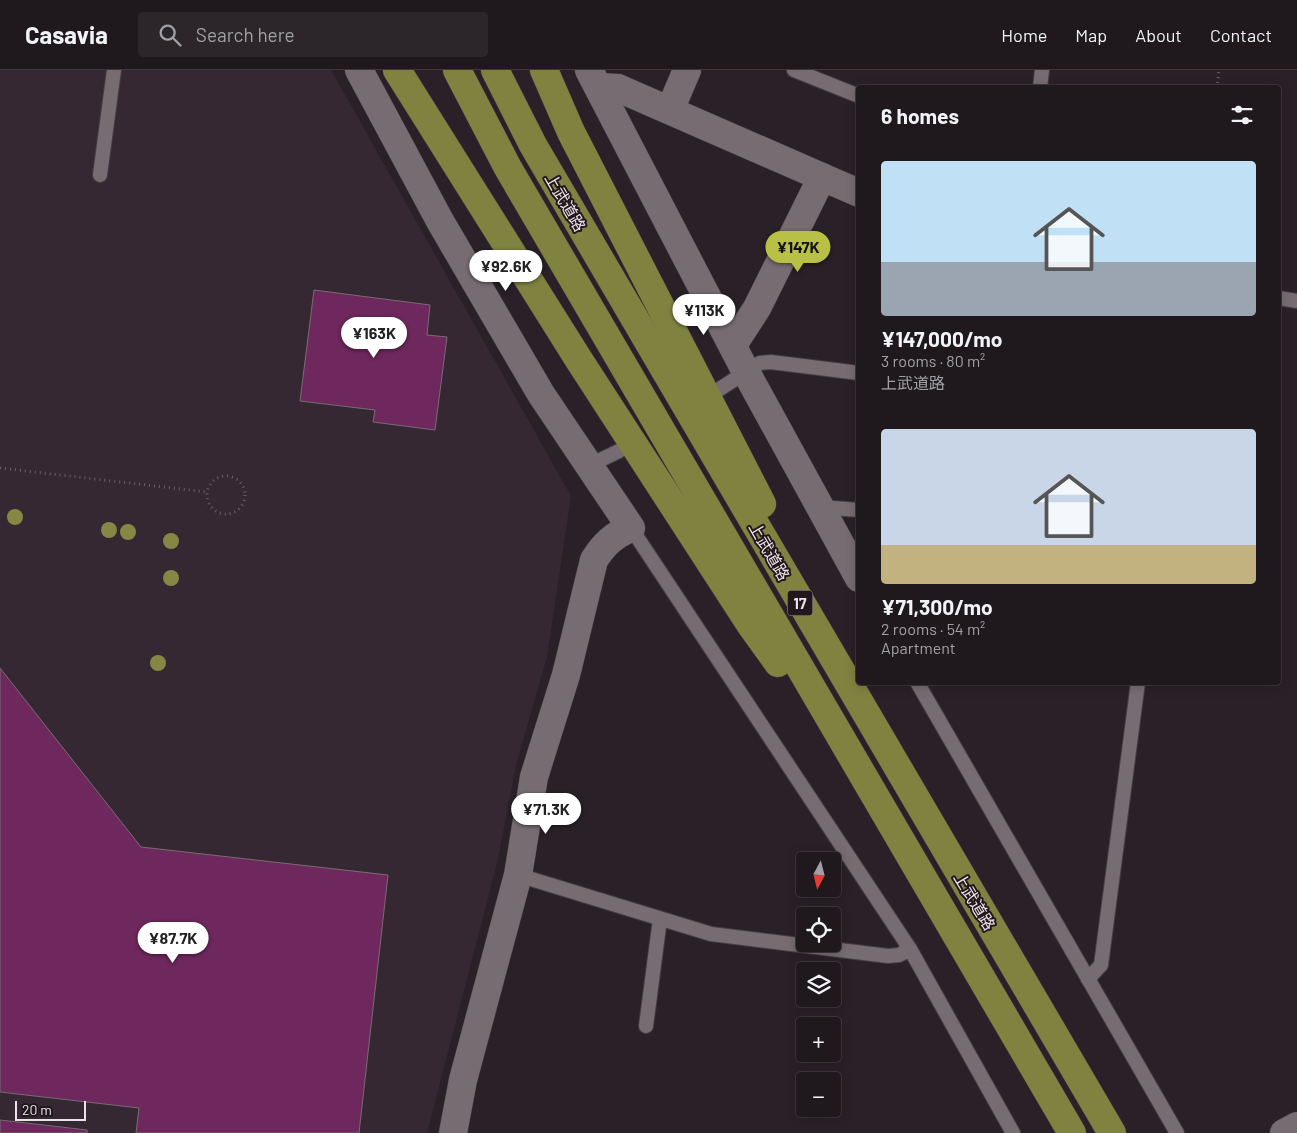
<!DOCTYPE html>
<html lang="en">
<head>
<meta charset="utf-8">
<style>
	:root { --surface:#1f191d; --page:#2c262a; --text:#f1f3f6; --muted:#a1a0a4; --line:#3c383b; --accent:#b9c046 }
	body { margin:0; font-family:Barlow,"Noto Sans JP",sans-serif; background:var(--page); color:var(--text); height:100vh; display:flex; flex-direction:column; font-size:19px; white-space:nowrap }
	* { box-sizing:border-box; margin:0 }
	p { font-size:16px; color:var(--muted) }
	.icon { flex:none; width:28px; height:28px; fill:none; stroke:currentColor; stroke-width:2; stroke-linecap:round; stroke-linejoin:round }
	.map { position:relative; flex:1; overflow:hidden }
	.details { position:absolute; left:856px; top:15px; width:425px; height:600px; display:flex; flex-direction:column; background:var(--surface); border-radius:5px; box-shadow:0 2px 12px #0003,0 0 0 1px var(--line) }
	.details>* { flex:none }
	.needle { width:32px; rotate:187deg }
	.buttons { position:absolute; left:796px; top:782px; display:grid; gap:10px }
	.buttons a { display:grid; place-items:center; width:45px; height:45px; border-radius:5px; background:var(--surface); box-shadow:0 2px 12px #0003,0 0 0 1px var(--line); font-size:25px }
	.scale { position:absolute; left:15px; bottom:12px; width:71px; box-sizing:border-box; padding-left:5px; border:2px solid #eae4e8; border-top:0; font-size:14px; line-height:18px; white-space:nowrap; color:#eae4e8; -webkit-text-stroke:4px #20181d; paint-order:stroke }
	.price { position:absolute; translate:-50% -42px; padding:0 11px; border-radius:18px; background:#fff; color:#222; font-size:16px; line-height:32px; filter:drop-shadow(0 1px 2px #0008) }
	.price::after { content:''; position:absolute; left:50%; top:30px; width:15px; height:11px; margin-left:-8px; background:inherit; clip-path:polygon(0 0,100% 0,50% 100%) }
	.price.active { background:var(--accent); color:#111 }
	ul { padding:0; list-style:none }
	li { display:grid; align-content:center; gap:10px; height:265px; padding:0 25px }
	li span { display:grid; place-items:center; height:155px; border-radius:5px; color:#555 }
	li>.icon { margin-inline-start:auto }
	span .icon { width:90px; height:90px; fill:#fffc; stroke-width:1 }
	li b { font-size:21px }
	h2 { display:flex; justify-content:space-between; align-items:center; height:60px; padding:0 25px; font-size:21px }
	header { display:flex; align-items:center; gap:30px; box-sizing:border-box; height:70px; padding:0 25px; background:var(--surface); border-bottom:1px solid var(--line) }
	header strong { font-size:24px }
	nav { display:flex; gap:28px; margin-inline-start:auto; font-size:18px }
	.search { width:350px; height:45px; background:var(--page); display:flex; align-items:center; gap:12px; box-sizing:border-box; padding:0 18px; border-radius:5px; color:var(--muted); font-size:19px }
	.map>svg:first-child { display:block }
	.built { fill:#362832 }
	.building { fill:#6e285d; stroke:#776c73 }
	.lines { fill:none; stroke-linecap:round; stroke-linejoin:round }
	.service-casing { stroke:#463e44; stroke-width:16 }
	.minor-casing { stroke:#463e44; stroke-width:29 }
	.tertiary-casing { stroke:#463e44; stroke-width:29 }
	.trunk-casing { stroke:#463e44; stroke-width:29 }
	.path { stroke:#686066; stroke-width:3; stroke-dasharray:1 4; stroke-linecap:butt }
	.service { stroke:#766c72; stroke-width:14 }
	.minor { stroke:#766c72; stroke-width:28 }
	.tertiary { stroke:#766c72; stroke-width:28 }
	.trunk { stroke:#808340; stroke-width:28 }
	.tree { fill:#868744 }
	.labels { text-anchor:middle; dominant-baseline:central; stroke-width:4; stroke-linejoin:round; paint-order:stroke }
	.shield { fill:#20181d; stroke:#ada7ab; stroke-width:1 }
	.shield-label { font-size:15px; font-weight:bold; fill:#eae4e8 }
	.street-label { font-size:16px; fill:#eae4e8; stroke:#20181d }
</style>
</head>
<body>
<header>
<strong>Casavia</strong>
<div class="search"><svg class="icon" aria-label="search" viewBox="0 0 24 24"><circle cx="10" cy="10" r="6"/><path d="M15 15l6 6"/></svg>Search here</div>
<nav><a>Home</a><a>Map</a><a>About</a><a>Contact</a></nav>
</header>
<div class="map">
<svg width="1297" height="1063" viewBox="0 0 1297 1063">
	<rect width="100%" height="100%" fill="#292127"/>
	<!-- built -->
	<polygon class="built" points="0,0 331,0 571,426 547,587 516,695 498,789 427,1063 0,1063"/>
	<!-- building -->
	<g class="building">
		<polygon points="314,220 430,235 427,265 447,267 435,360 373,352 375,340 300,331"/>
		<polygon points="0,598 141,777 388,805 359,1063 136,1063 139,1038 0,1022"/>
		<polygon points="0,1050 87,1060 87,1063 0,1063"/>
	</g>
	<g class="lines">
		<defs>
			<g id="service">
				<polyline points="794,0 859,26"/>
				<polyline points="1040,18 1042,0"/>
				<polyline points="100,105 114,0"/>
				<polyline points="1279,228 1297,231"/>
				<polyline points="715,322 760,293 771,292 859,303"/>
				<polyline points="590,395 619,381"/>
				<polyline points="822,444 833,438 859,440"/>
				<polyline points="631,458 910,879 1013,1063"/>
				<polyline points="917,612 1177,1063"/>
				<polyline points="518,805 711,864 888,886 899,885 910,879"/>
				<polyline points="1088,909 1101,895 1138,612"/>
				<polyline points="646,956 660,849"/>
			</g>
			<g id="minor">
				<polyline points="589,0 746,302 859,508"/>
				<polyline points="598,17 618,18 822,107"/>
				<polyline points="670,40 687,0"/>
				<polyline points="733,275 757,238 822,107 859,123"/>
			</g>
			<g id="tertiary">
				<path d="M359,0l81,151 101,173 90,134c-17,7 -27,16 -37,32l-28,115 -32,102 -16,98 -55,205 -10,53"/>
				<polyline points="1284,1063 1297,1056"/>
			</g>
			<g id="trunk">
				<polyline points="397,0 579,290 750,554 778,593"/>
				<polyline points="457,0 508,98 1072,1063"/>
				<polyline points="495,0 533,75 1112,1063"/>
				<polyline points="544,0 571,62 762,434"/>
			</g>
		</defs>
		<!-- service casing -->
		<use href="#service" class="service-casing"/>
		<!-- minor casing -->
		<use href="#minor" class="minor-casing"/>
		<!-- tertiary casing -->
		<use href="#tertiary" class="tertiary-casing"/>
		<!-- trunk casing -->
		<use href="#trunk" class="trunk-casing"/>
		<!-- path -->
		<g class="path">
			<polyline points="1217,18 1219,0"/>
			<polyline points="0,398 207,422"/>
			<circle cx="226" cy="425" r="19"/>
		</g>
		<!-- service -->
		<use href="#service" class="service"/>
		<!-- minor -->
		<use href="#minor" class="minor"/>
		<!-- tertiary -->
		<use href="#tertiary" class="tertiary"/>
		<!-- trunk -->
		<use href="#trunk" class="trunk"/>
	</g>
	<!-- trees -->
	<g class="tree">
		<circle cx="15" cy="447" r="8"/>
		<circle cx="109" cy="460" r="8"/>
		<circle cx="128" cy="462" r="8"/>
		<circle cx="171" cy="471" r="8"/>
		<circle cx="171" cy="508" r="8"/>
		<circle cx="158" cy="593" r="8"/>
	</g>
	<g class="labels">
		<!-- shield labels -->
		<rect class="shield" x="787.5" y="520.5" width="25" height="25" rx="4"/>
		<g class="shield-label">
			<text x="800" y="533">17</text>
		</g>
		<!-- street labels -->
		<g class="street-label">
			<text transform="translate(566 132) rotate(60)">上武道路</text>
			<text transform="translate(770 481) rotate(60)">上武道路</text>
			<text transform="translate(975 831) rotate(59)">上武道路</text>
		</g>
	</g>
</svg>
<div class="buttons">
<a><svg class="needle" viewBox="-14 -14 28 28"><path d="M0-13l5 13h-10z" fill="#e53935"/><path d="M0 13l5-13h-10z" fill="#a1a0a4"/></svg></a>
<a><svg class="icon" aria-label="locate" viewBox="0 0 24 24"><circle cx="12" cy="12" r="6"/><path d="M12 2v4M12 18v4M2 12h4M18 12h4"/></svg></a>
<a><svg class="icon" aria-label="layers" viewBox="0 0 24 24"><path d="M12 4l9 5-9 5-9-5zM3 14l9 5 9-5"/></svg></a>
<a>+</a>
<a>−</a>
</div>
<div class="scale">20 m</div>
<b class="price active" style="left:798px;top:203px">¥147K</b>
<b class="price" style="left:506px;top:222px">¥92.6K</b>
<b class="price" style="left:704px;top:266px">¥113K</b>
<b class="price" style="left:374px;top:289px">¥163K</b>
<b class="price" style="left:546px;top:765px">¥71.3K</b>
<b class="price" style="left:173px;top:894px">¥87.7K</b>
<section class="details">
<h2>6 homes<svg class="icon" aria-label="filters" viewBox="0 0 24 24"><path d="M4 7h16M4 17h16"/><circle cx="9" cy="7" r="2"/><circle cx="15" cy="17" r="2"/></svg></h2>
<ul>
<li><span style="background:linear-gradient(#bfe0f5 65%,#9aa5b1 0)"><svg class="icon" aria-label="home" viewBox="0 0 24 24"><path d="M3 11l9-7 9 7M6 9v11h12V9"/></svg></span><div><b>¥147,000/mo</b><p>3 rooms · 80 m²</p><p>上武道路</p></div></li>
<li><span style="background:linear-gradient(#c9d6e8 75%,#c2b280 0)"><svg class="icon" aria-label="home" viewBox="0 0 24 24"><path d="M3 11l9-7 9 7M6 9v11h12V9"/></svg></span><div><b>¥71,300/mo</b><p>2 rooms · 54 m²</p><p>Apartment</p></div></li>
</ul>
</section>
</div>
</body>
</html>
